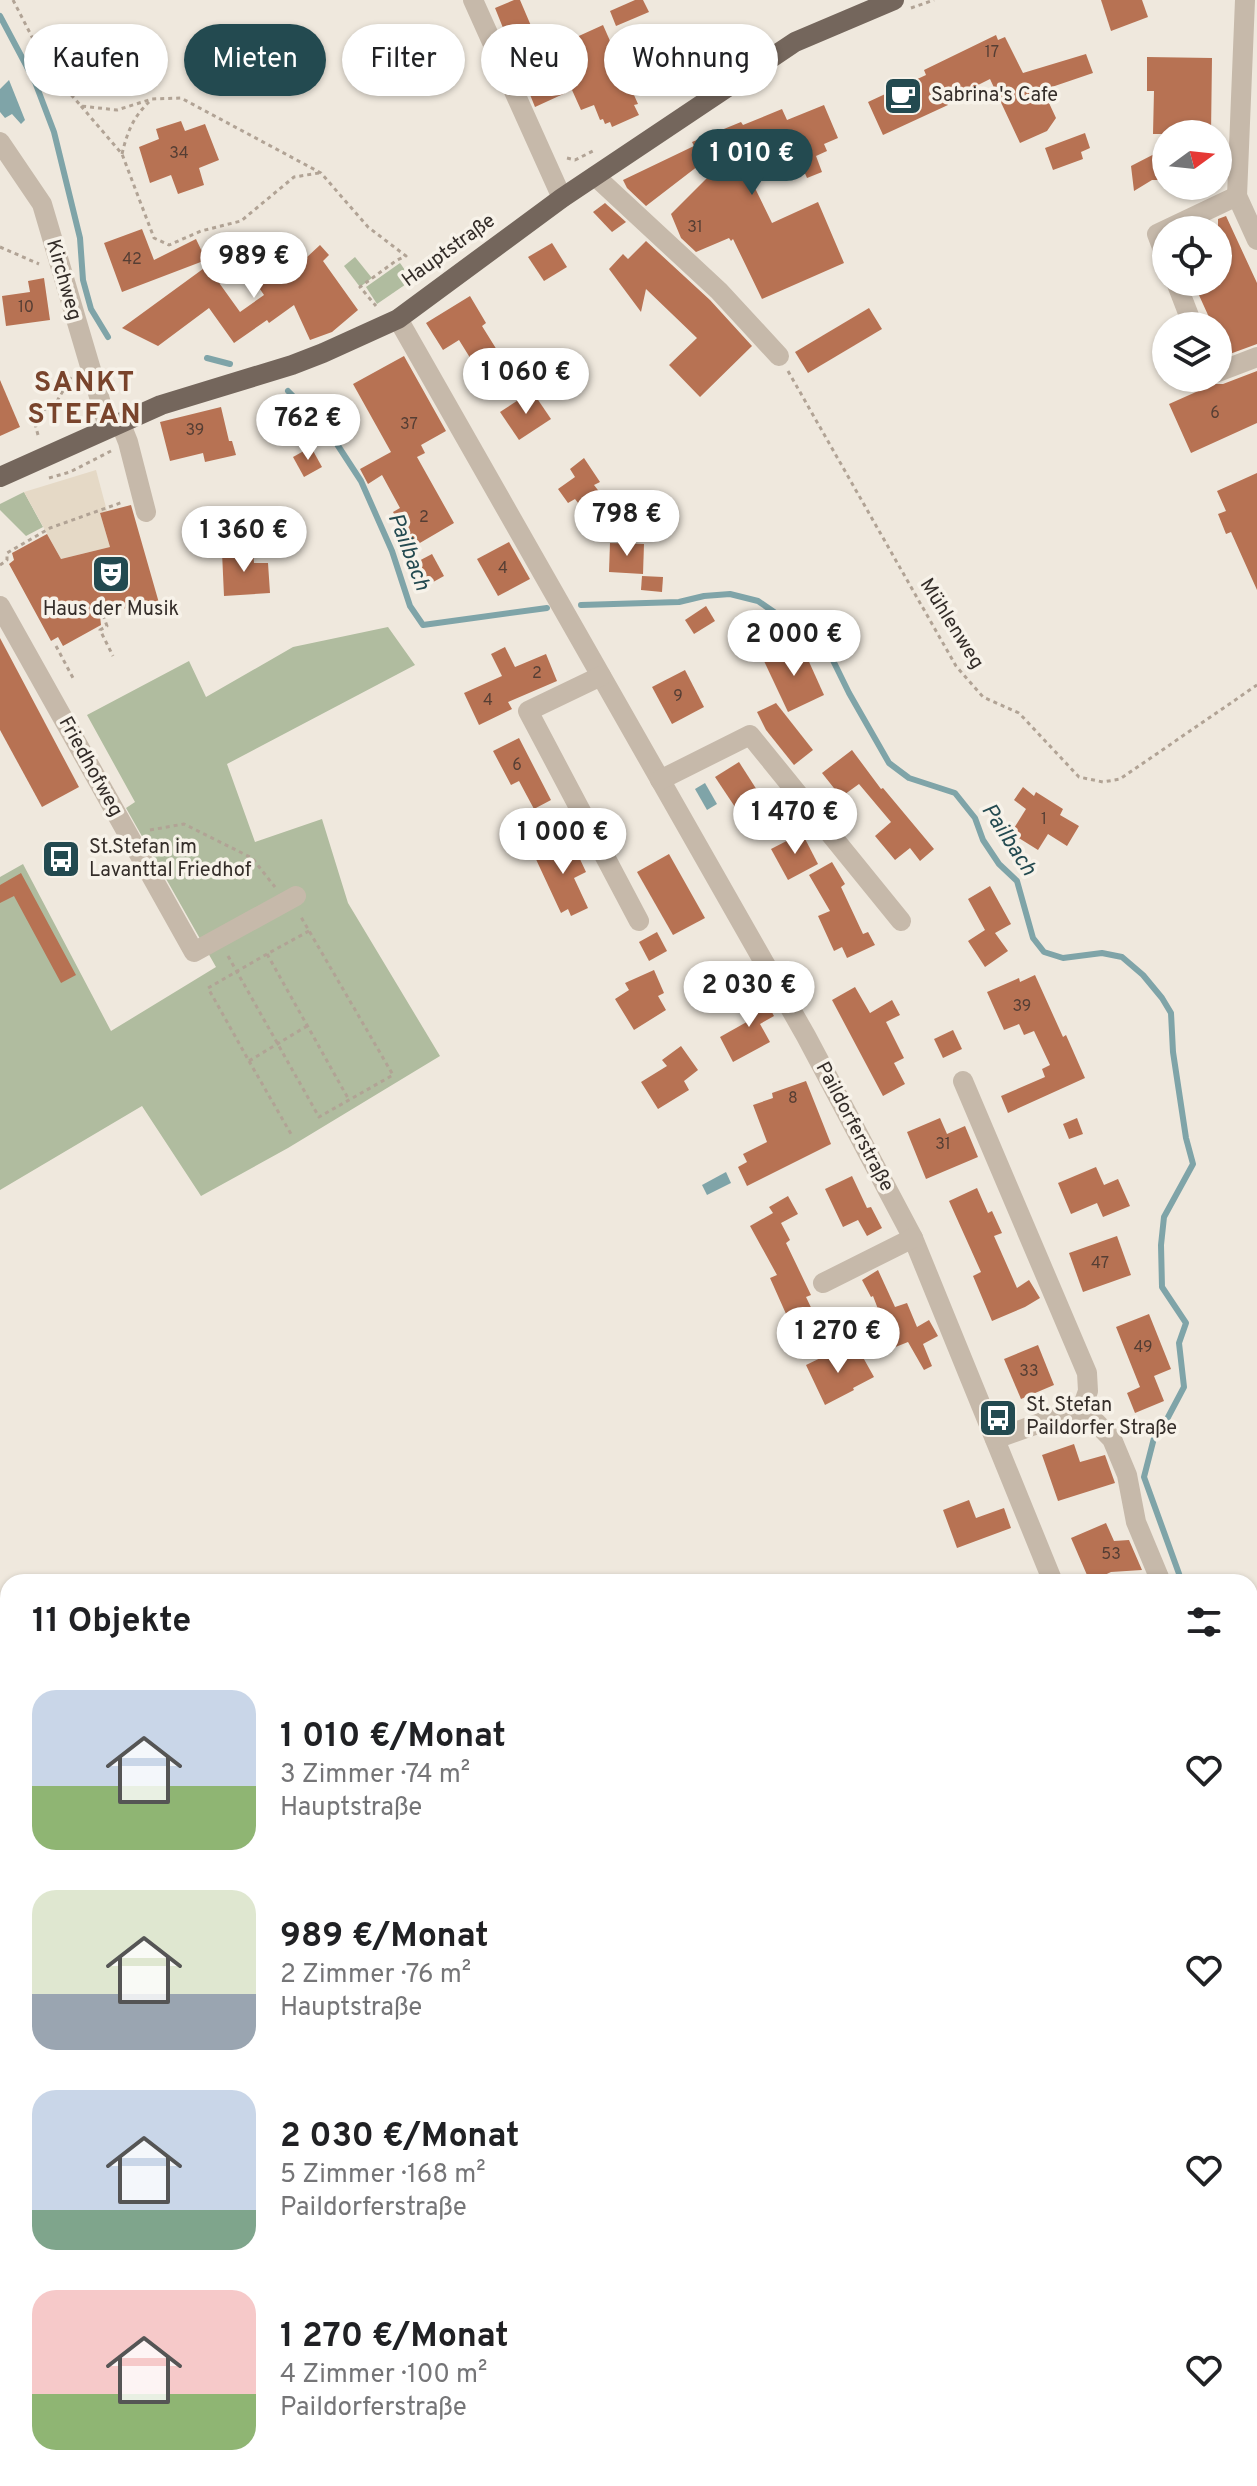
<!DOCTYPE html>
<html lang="de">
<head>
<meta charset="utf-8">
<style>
	:root { --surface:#fff; --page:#f6f6f6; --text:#202124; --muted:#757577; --accent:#234a50 }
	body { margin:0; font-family:Overpass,sans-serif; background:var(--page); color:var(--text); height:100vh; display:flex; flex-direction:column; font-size:30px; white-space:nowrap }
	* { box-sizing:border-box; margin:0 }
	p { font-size:26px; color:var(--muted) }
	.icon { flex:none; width:44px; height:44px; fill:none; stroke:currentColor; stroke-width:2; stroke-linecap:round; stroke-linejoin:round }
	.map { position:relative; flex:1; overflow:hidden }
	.details { position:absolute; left:0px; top:1574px; width:1258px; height:912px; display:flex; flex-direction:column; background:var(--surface); border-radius:24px 24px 0 0; box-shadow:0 2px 6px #0004 }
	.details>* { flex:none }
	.banner { position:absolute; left:24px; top:24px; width:800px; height:72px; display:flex; gap:16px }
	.needle { width:52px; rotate:75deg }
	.controls { position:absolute; left:1152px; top:120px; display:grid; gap:16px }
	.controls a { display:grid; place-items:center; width:80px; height:80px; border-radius:50%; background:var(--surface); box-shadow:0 2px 6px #0004; font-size:40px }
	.price { position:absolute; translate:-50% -68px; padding:0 18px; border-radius:28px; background:#fff; color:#222; font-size:26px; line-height:52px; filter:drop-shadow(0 2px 4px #0008) }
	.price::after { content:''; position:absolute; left:50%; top:48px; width:24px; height:18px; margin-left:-12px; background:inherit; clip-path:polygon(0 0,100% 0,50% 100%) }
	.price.current { background:var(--accent); color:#fff }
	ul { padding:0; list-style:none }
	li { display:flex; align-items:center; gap:24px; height:200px; padding:0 32px }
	li span { display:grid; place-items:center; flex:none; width:224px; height:160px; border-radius:24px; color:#555 }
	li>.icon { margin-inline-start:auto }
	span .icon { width:96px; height:96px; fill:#fffc; stroke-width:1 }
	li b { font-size:34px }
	h2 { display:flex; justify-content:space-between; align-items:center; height:96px; padding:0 32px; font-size:34px }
	.tag { padding:0 28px; border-radius:36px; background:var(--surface); box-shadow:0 2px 6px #0004; font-size:28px; line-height:72px }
	.tag.current { background:var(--accent); color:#fff }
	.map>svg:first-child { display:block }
	.green { fill:#b0bc9f }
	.plaza { fill:#e5d9c6 }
	.water { fill:#7fa4a8 }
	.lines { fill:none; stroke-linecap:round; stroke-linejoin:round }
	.stream { stroke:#7fa4a8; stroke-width:6 }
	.building { fill:#b77253 }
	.path { stroke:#b1a395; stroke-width:3; stroke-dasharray:4 4; stroke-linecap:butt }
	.minor { stroke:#c6b9aa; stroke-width:20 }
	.major { stroke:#74665c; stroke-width:20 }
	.labels { text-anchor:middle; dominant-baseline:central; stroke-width:7; stroke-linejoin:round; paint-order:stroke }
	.number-label { font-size:16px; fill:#553e34 }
	.poi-label { font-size:20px; fill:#342d29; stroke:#f7f2e9; text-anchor:start }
	.street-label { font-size:20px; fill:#342d29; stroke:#f7f2e9 }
	.water-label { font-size:22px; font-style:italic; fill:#234a50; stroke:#f7f2e9 }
	.district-label { font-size:28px; font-weight:bold; letter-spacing:2px; fill:#79442c; stroke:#f7f2e9 }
</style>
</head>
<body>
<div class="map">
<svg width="1257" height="2486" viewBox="0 0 1257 2486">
	<rect width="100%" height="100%" fill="#efe8dd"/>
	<!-- green -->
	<g class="green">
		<polygon points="355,257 372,278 360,287 344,266"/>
		<polygon points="400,263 412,280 377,304 366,287"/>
		<polygon points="24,492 43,527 26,536 0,510 0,504"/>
		<polygon points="388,627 415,665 227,764 255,842 322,819 348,903 440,1056 288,1148 201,1196 142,1106 0,1190 0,877 23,864 111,1031 216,967 126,808 135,802 87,715 189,661 206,697 293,647"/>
		<polygon points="0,1863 8,1878 8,2478 263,2478 267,2486 0,2486"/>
		<polygon points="1257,2026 1257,2486 972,2486 968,2478 1250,2478 1250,2028"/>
	</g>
	<!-- plaza -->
	<polygon class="plaza" points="96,470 107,511 100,513 110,547 61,559 24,492"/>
	<!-- water -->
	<g class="water">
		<polygon points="9,80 25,120 21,124 12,114 5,118 0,112 0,89"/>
		<polygon points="705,783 717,804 707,810 695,789"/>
		<polygon points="726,1172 731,1183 707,1195 702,1185"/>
	</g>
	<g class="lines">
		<!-- stream -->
		<g class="stream">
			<polyline points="0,16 35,82 54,132 80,238 83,280 91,309 108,337"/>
			<polyline points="207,358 230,364"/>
			<polyline points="288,391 331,435 361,481 392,551 410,606 423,625 547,608"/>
			<polyline points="581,605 679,602 704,596 730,594 758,601 787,621 810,628 823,640 849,693 889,763 909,778 955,793 975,818 983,840 999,864 1017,881 1033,938 1044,952 1063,958 1102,953 1122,957 1143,975 1162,998 1171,1013 1173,1052 1186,1138 1193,1164 1164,1217 1161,1245 1162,1287 1186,1323 1179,1343 1184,1387 1166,1421 1154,1438 1144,1477 1182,1582"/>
			<polyline points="1250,1703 1257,1717"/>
			<polyline points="1250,1830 1256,1820 1257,1793"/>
			<polyline points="1250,2432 1257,2440"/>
		</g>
	</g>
	<!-- building -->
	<g class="building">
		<polygon points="514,0 520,0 546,61 574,50 570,40 603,25 638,104 634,105 639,115 612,127 610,122 605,124 603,119 600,120 594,105 581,110 572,90 535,107 495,8"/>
		<polygon points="635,0 643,0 649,12 616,26 610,11"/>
		<polygon points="1101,0 1142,0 1148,17 1111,31"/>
		<polygon points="996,35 998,40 1005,37 1023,73 1086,54 1093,73 1043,90 1056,118 1047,131 1020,143 990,79 946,101 948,105 883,135 868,102 926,75 924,70"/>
		<polygon points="1147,57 1212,58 1211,134 1153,134 1154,91 1147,91"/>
		<polygon points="824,105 838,138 824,144 827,151 816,156 822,172 807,178 800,162 752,182 772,223 818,202 844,263 762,299 733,239 731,241 729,238 696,252 681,238 671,214 708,177 698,166 646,206 627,188 623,180 694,146 692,142 741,122 743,125 782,109 787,120"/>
		<polygon points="181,121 185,131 205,124 219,160 199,168 204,185 178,194 171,175 150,183 139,147 159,139 156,129"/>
		<polygon points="1085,133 1090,148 1081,152 1083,159 1053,170 1045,148"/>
		<polygon points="1166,148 1166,180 1152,180 1134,191 1131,166"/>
		<polygon points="605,203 626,222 612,232 593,212"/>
		<polygon points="1226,216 1257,283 1257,344 1227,355 1218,336 1218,326 1213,326 1193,282 1218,282 1218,219"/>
		<polygon points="142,229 154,260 196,239 206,260 122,292 104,243"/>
		<polygon points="646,241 710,300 752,346 700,397 669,365 697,338 646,289 641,312 609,269 623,254 628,259"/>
		<polygon points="274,243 292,271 320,245 329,255 323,261 358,310 332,332 310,340 294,305 269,323 267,320 234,343 209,308 158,346 122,328 207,266 240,312 264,295 243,264"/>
		<polygon points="552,243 567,267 544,281 528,257"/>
		<polygon points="44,278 50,320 6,326 2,296 30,292 28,281"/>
		<polygon points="470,296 486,323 482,326 510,371 487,385 459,340 443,350 426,323"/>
		<polygon points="869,308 882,329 808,373 795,352"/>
		<polygon points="404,356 446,431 421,445 425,453 417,457 454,523 413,547 393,512 400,508 382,475 368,484 360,469 391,452 353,384"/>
		<polygon points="1257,371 1257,423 1191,453 1169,404 1214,384 1223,384"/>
		<polygon points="0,380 20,427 0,436"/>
		<polygon points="532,391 551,419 519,440 500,412"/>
		<polygon points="221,407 229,441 232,441 236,455 205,462 203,453 170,461 160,422"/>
		<polygon points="311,447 322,467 304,477 293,457"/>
		<polygon points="584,458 600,482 594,485 604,498 585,512 575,499 568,503 558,489 575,477 570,469"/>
		<polygon points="1257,473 1257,590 1231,532 1226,534 1218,514 1226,511 1217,491"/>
		<polygon points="131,505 159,603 127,612 126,608 100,616 101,625 63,646 58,637 51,641 9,564 14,560 12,553 47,534 61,559 110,547 100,513"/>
		<polygon points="509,542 530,579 498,596 477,559"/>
		<polygon points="610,543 644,544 643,574 609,572"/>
		<polygon points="253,550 254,563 268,563 270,593 224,596 222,552"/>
		<polygon points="432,554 444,576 426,586 413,564"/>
		<polygon points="642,576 663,577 662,592 641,590"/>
		<polygon points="706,606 715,621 694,634 685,620"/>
		<polygon points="0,638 79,787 42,807 0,730"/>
		<polygon points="801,644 824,695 788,712 764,661"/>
		<polygon points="505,647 515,667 546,654 557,681 508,702 512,709 479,725 464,693 502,676 491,654"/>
		<polygon points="685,670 704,707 672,724 652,687"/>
		<polygon points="776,703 813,750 794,765 766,730 757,712"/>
		<polygon points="519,738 551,800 534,809 519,781 511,785 493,751"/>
		<polygon points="852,750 881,789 883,788 934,849 920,861 910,848 895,860 875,836 891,822 859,784 841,797 822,773"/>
		<polygon points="739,762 764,801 741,816 715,777"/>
		<polygon points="1023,787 1034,796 1036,792 1063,809 1060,815 1079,826 1067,846 1048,834 1038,850 1011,833 1026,809 1014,800"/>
		<polygon points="802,833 818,864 788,880 771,849"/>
		<polygon points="559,842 562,847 572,842 586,872 574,878 588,908 571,916 568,909 561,913 534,855"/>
		<polygon points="669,854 705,918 673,935 637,872"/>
		<polygon points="832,862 845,884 841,887 863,934 868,932 875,945 847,958 842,947 834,951 818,916 830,911 809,875"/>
		<polygon points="21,873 76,975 61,983 14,896 0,903 0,885"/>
		<polygon points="990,886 1011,924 995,933 1008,951 985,967 968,941 985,930 968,899"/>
		<polygon points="657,932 667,951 649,961 639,942"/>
		<polygon points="654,970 664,993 658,996 666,1010 634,1030 615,999 629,990 625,983"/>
		<polygon points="1035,975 1063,1037 1066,1035 1085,1078 1008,1113 1001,1096 1045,1077 1042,1069 1050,1065 1034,1031 1024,1035 1019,1024 1004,1030 987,992 1019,978 1020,982"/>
		<polygon points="855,987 870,1013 892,1000 900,1015 886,1022 904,1058 894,1063 905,1084 883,1096 832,1000"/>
		<polygon points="760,990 774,1016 760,1024 770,1042 733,1062 720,1037 752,1019 742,1000"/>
		<polygon points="953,1030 962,1049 943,1058 934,1039"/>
		<polygon points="681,1046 698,1070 684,1081 689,1090 658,1109 641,1082 667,1066 662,1060"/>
		<polygon points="806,1081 831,1144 747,1186 738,1167 747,1162 743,1154 767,1142 753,1105 773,1098 772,1093"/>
		<polygon points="940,1118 947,1134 965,1126 978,1157 926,1179 907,1132"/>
		<polygon points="1077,1118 1083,1134 1069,1139 1063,1124"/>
		<polygon points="1096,1167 1104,1185 1118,1179 1130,1206 1103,1217 1097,1203 1071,1214 1058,1183"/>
		<polygon points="852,1176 867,1208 871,1207 882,1228 867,1236 858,1220 843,1227 825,1189"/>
		<polygon points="977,1188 988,1213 992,1211 1002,1233 994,1236 1017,1288 1029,1280 1040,1298 1025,1307 992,1321 973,1276 981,1272 949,1201"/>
		<polygon points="788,1196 798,1214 781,1223 790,1240 786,1243 811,1295 806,1297 818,1322 795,1334 770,1278 777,1275 750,1226 773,1213 769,1207"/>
		<polygon points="1117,1236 1131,1275 1083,1292 1069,1253"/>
		<polygon points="878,1270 895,1307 907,1303 917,1327 929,1320 938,1336 923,1344 932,1366 924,1370 908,1342 893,1348 873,1296 871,1297 862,1280"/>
		<polygon points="1149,1314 1171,1369 1154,1376 1164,1401 1135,1413 1127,1393 1140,1387 1116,1327"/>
		<polygon points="1038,1345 1054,1385 1021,1399 1004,1359"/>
		<polygon points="835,1351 841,1362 860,1352 874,1377 853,1388 854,1390 825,1405 806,1365"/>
		<polygon points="1074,1444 1080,1462 1105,1455 1115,1483 1058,1501 1042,1455"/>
		<polygon points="969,1500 976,1518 1004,1508 1011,1528 957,1548 943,1510"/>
		<polygon points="1106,1523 1114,1541 1129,1540 1142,1570 1111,1572 1090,1582 1071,1538"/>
	</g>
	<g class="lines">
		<!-- path -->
		<g class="path">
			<polyline points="13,0 49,70 81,106 117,110 152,99 181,98 321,173 368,227 406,256 397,260 360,287 376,306"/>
			<polyline points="911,8 934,0"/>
			<polyline points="81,106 122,154 154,238 169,245 201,231 241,221 294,177 319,173"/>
			<path d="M122,154c5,-21 11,-37 27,-52"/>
			<polyline points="567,158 575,160 593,151"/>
			<polyline points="0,247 39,264"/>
			<polyline points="788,371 956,666 983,697 1019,713 1079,777 1103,782 1120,779 1257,685"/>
			<polyline points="38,435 33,416 56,403 72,375"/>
			<polyline points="49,478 70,472 111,451"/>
			<polyline points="0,565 7,560 7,553 50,528 123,502"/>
			<polyline points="103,615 107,626 100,630 113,656"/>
			<polyline points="56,646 73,678"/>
			<polyline points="150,830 184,824 252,858 275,887"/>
			<polyline points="309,931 267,954 349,1100"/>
			<polyline points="267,954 208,988 249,1061 307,1026"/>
			<polyline points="228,956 319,1117 393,1075 301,917"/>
			<polyline points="249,1061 291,1134"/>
		</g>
		<!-- minor -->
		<g class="minor">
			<polyline points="473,0 562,198"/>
			<polyline points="1245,0 1237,196 1257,240"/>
			<polyline points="0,142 42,204 108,427"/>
			<polyline points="595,176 719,291 779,356"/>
			<polyline points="1166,258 1157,234 1237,196"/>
			<polyline points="1176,282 1193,326"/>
			<polyline points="398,319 806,1036 913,1238 1053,1582"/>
			<polyline points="1218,372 1257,357"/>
			<polyline points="120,422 128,442 146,512"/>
			<polyline points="0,606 194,952 296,896"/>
			<polyline points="601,676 528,711 639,921"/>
			<polyline points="660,780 750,735 901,921"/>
			<polyline points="963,1081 1087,1373 1088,1391 1082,1408 995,1439"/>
			<polyline points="823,1283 913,1238"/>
			<polyline points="1082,1408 1112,1439 1127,1475 1136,1522 1161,1582"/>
			<polyline points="1250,2019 1257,2016"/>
			<polyline points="1250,2053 1257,2069"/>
		</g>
		<!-- major -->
		<polyline class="major" points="0,477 161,405 292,365 323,353 398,319 562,198 795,42 894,0"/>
	</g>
	<!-- icons -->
	<defs>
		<symbol id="cafe-square" viewBox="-11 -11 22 22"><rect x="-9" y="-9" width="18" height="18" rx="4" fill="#234a50" stroke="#f7f2e9"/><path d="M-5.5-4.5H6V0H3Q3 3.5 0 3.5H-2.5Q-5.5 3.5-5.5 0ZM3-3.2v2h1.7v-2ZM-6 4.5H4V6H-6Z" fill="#fff"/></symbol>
		<symbol id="theatre-square" viewBox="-11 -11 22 22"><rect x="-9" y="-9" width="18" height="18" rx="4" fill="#234a50" stroke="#f7f2e9"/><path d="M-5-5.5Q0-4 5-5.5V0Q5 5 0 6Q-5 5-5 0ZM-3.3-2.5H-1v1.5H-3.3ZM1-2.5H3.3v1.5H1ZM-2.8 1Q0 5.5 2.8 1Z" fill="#fff"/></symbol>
		<symbol id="bus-square" viewBox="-11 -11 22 22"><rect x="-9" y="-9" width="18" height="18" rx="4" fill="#234a50" stroke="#f7f2e9"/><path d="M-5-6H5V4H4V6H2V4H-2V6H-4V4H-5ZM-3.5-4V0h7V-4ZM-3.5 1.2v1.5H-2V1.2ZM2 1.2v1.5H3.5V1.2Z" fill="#fff"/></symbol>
	</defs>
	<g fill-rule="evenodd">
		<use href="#cafe-square" x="881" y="74" width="44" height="44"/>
		<use href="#theatre-square" x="89" y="552" width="44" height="44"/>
		<use href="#bus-square" x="39" y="837" width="44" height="44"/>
		<use href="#bus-square" x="976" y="1396" width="44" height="44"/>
	</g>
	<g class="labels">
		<!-- number labels -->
		<g class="number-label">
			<text x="992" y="53">17</text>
			<text x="179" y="154">34</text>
			<text x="695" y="228">31</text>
			<text x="132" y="260">42</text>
			<text x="26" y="308">10</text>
			<text x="1215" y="414">6</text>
			<text x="409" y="425">37</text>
			<text x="195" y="431">39</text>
			<text x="424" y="518">2</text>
			<text x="503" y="569">4</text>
			<text x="537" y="674">2</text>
			<text x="678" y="697">9</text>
			<text x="488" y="701">4</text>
			<text x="517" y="766">6</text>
			<text x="1044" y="820">1</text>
			<text x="1022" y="1007">39</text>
			<text x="793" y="1099">8</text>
			<text x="943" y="1145">31</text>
			<text x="1100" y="1264">47</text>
			<text x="1143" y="1348">49</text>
			<text x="1029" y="1372">33</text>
			<text x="1111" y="1555">53</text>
		</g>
		<!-- poi labels -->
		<g class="poi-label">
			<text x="931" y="96">Sabrina's Cafe</text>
			<text x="111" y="610" text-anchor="middle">Haus der Musik</text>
			<text x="89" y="848">St.Stefan im<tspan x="89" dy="23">Lavanttal Friedhof</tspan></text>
			<text x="1026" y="1406">St. Stefan<tspan x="1026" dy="23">Paildorfer Straße</tspan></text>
		</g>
		<!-- street labels -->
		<g class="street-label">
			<text transform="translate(449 251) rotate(-36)">Hauptstraße</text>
			<text transform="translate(63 280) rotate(74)">Kirchweg</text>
			<text transform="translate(951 624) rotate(58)">Mühlenweg</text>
			<text transform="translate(90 767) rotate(61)">Friedhofweg</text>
			<text transform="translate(854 1127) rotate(62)">Paildorferstraße</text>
		</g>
		<!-- water labels -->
		<g class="water-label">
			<text transform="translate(408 552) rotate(69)">Pailbach</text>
			<text transform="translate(1008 840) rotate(57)">Pailbach</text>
		</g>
		<!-- district labels -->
		<g class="district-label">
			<text x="85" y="384">SANKT<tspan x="85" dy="32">STEFAN</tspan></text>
		</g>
	</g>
</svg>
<div class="controls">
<a><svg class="needle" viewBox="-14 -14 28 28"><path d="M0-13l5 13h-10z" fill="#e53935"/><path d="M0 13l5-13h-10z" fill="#757577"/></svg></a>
<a><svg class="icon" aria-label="locate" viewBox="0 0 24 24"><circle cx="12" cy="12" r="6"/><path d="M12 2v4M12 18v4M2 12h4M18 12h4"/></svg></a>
<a><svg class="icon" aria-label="layers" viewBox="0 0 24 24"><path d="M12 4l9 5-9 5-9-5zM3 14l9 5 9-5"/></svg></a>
</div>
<b class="price current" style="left:752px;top:197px">1 010 €</b>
<b class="price" style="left:254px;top:300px">989 €</b>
<b class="price" style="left:526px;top:416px">1 060 €</b>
<b class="price" style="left:308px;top:462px">762 €</b>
<b class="price" style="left:627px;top:558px">798 €</b>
<b class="price" style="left:244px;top:574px">1 360 €</b>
<b class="price" style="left:794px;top:678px">2 000 €</b>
<b class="price" style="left:795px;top:856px">1 470 €</b>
<b class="price" style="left:563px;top:876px">1 000 €</b>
<b class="price" style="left:749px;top:1029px">2 030 €</b>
<b class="price" style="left:838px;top:1375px">1 270 €</b>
<div class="banner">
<a class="tag">Kaufen</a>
<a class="tag current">Mieten</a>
<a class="tag">Filter</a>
<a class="tag">Neu</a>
<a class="tag">Wohnung</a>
</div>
<section class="details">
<h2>11 Objekte<svg class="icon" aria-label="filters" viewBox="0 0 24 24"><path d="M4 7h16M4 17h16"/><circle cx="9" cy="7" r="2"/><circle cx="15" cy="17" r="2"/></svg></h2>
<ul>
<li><span style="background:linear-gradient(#c9d6e8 60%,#8fb573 0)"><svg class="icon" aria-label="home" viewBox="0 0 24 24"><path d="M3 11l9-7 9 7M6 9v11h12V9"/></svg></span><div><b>1 010 €/Monat</b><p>3 Zimmer · 74 m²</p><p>Hauptstraße</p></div><svg class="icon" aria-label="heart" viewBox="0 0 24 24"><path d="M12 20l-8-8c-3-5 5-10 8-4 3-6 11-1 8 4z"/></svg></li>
<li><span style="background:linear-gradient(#dfe7d0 65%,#9aa5b1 0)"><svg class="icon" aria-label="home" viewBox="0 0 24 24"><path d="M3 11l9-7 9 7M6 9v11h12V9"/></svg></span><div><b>989 €/Monat</b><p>2 Zimmer · 76 m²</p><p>Hauptstraße</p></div><svg class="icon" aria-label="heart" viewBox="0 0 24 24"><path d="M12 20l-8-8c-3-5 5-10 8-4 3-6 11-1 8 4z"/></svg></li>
<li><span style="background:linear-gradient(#c9d6e8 75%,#7fa58c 0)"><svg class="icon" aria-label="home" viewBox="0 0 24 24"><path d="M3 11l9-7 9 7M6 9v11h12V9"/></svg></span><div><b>2 030 €/Monat</b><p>5 Zimmer · 168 m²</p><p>Paildorferstraße</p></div><svg class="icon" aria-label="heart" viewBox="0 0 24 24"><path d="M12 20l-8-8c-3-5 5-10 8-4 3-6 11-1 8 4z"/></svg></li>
<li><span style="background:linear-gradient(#f6c9c9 65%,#8fb573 0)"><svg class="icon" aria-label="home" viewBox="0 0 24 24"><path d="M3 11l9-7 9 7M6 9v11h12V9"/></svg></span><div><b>1 270 €/Monat</b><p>4 Zimmer · 100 m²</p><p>Paildorferstraße</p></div><svg class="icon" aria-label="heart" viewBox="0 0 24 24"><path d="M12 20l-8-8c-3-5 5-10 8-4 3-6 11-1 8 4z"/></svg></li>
</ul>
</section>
</div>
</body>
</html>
